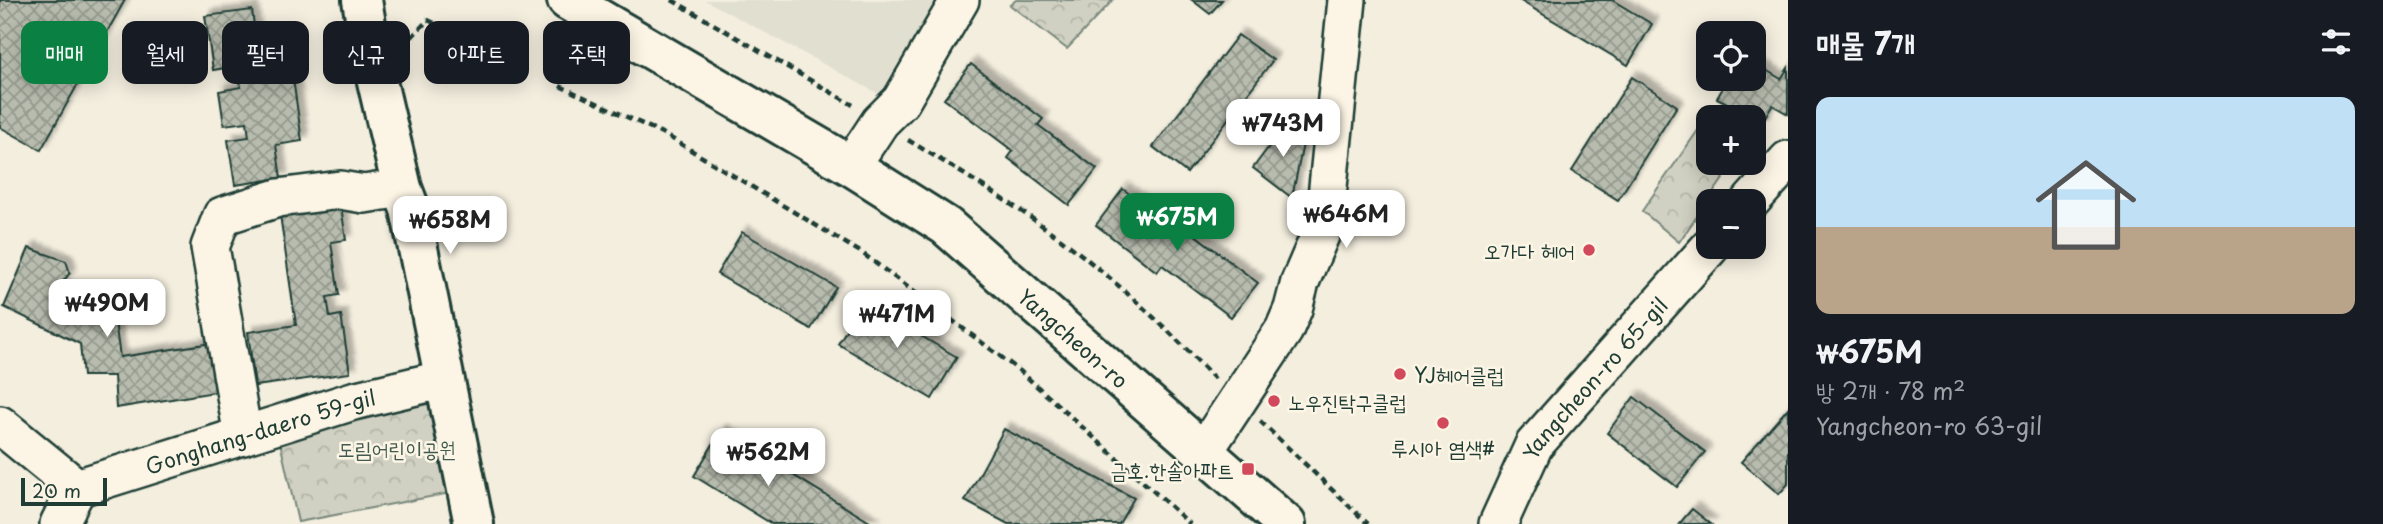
<!DOCTYPE html>
<html lang="ko">
<head>
<meta charset="utf-8">
<style>
	:root { --surface:#171b24; --page:#20242c; --text:#f1f3f6; --muted:#9ea1a6; --accent:#0b8043 }
	body { margin:0; font-family:"Playpen Sans","Poor Story",sans-serif; background:var(--page); color:var(--text); height:100vh; display:flex; flex-direction:column; font-size:26px; white-space:nowrap }
	* { box-sizing:border-box; margin:0 }
	p { font-size:23px; color:var(--muted) }
	.icon { flex:none; width:38px; height:38px; fill:none; stroke:currentColor; stroke-width:2; stroke-linecap:round; stroke-linejoin:round }
	.map { position:relative; flex:1; overflow:hidden }
	.sheet { display:flex; flex-direction:column; background:var(--surface); width:595px }
	.sheet>* { flex:none }
	.guide { position:absolute; left:21px; top:21px; width:665px; height:63px; display:flex; gap:14px }
	.controls { position:absolute; left:1696px; top:21px; display:grid; gap:14px }
	.controls a { display:grid; place-items:center; width:70px; height:70px; border-radius:14px; background:var(--surface); box-shadow:0 4px 18px #0003; font-size:35px }
	.scale { position:absolute; left:21px; bottom:18px; width:86px; box-sizing:border-box; padding-left:7px; border:4px solid #1f3d34; border-top:0; font-size:19px; line-height:24px; white-space:nowrap; color:#1f3d34; -webkit-text-stroke:5px #fcf5e5; paint-order:stroke }
	.price { position:absolute; translate:-50% -60px; padding:0 16px; border-radius:14px; background:#fff; color:#222; font-size:23px; line-height:46px; filter:drop-shadow(0 2px 4px #0008) }
	.price::after { content:''; position:absolute; left:50%; top:42px; width:21px; height:16px; margin-left:-10px; background:inherit; clip-path:polygon(0 0,100% 0,50% 100%) }
	.price.on { background:var(--accent); color:#fff }
	ul { padding:0; list-style:none }
	li { display:grid; align-content:center; gap:14px; height:371px; padding:0 28px }
	li span { display:grid; place-items:center; height:217px; border-radius:14px; color:#555 }
	li>.icon { margin-inline-start:auto }
	span .icon { width:126px; height:126px; fill:#fffc; stroke-width:1 }
	li b { font-size:30px }
	h2 { display:flex; justify-content:space-between; align-items:center; height:84px; padding:0 28px; font-size:30px }
	.tag { padding:0 24px; border-radius:14px; background:var(--surface); box-shadow:0 4px 18px #0003; font-size:24px; line-height:63px }
	.tag.on { background:var(--accent); color:#fff }
	main { display:flex; flex:1; min-height:0 }
	.map>svg:first-child { display:block }
	.built { fill:#e1dfd0 }
	.forest { fill:url(#forest-crowns); stroke:#78877b; stroke-width:2 }
	.building { fill:url(#building-cross-hatch); stroke:#1f3d34; stroke-width:2; filter:url(#shadow) }
	.lines { fill:none; stroke-linecap:round; stroke-linejoin:round }
	.minor-casing { stroke:#1f3d34; stroke-width:42 }
	.major-casing { stroke:#1f3d34; stroke-width:44 }
	.path { stroke:#1f3d34; stroke-width:4.5; stroke-dasharray:7 5; stroke-linecap:butt }
	.minor { stroke:#fcf5e5; stroke-width:37 }
	.major { stroke:#fcf5e5; stroke-width:38 }
	.poi-dot { fill:#d1495b; stroke:#fcf5e5; stroke-width:2.5 }
	.labels { text-anchor:middle; dominant-baseline:central; stroke-width:5; stroke-linejoin:round; paint-order:stroke }
	.poi-label { font-size:21px; fill:#1f3d34; stroke:#fcf5e5; text-anchor:end }
	.street-label { font-size:21px; fill:#1f3d34; stroke:#fcf5e5 }
	.park-label { font-size:21px; fill:#425b50; stroke:#fcf5e5 }
</style>
</head>
<body>
<main>
<div class="map">
<svg width="1788" height="524" viewBox="0 0 1788 524">
	<defs>
		<pattern id="forest-crowns" width="20" height="18" patternUnits="userSpaceOnUse" patternTransform="scale(1.75)"><rect width="20" height="18" fill="#d0d1c2"/><path d="M2 6a3 3 0 1 1 6 0M12 15a3 3 0 1 1 6 0" fill="none" stroke="#b2b4a7"/></pattern>
		<pattern id="building-cross-hatch" width="8" height="8" patternUnits="userSpaceOnUse" patternTransform="scale(1.75)"><rect width="8" height="8" fill="#b8bcae"/><path d="M0 0l8 8M0 8l8-8" fill="none" stroke="#959a8e"/></pattern>
		<filter id="shadow"><feDropShadow dx="6" dy="-6" stdDeviation="2" flood-color="#0004"/></filter>
	</defs>
	<rect width="100%" height="100%" fill="#f3eede"/>
	<filter id="ink" filterUnits="userSpaceOnUse"><feTurbulence type="fractalNoise" baseFrequency=".0143" numOctaves="2"/><feDisplacementMap in="SourceGraphic" scale="14" xChannelSelector="R" yChannelSelector="G"/><feConvolveMatrix kernelMatrix="1 2 1 2 8 2 1 2 1" color-interpolation-filters="sRGB"/></filter>
	<g filter="url(#ink)">
		<!-- built -->
		<polygon class="built" points="705,0 944,0 879,94"/>
		<!-- forest -->
		<g class="forest">
			<polygon points="1016,0 1113,0 1067,49 1010,5"/>
			<polygon points="1701,126 1708,132 1708,163 1734,163 1679,242 1642,211"/>
			<polygon points="439,383 461,491 298,522 277,429"/>
		</g>
		<!-- building -->
		<g class="building">
			<polygon points="0,0 125,0 41,150 0,127"/>
			<polygon points="1192,0 1222,0 1210,14"/>
			<polygon points="1519,0 1612,0 1652,24 1628,65"/>
			<polygon points="252,10 256,41 287,37 302,141 276,145 281,178 235,185 228,140 249,137 247,122 224,125 219,91 241,87 238,66 213,70 205,16"/>
			<polygon points="1238,35 1273,60 1187,173 1153,147"/>
			<polygon points="1754,63 1781,79 1788,68 1788,114 1772,105 1761,124 1754,117 1717,98 1728,79 1754,79"/>
			<polygon points="971,64 1043,119 1038,125 1097,169 1069,205 1008,158 1013,151 944,99"/>
			<polygon points="1632,77 1677,106 1618,200 1572,171"/>
			<polygon points="1288,121 1305,134 1292,198 1253,168"/>
			<polygon points="1123,189 1182,234 1186,228 1258,283 1231,317 1162,265 1157,272 1096,225"/>
			<polygon points="339,192 346,240 331,242 339,295 327,297 330,317 341,315 350,373 255,386 248,332 296,325 278,201"/>
			<polygon points="742,232 836,287 811,329 717,274"/>
			<polygon points="29,248 66,261 70,273 59,286 77,292 81,318 114,314 120,357 212,343 215,392 116,408 114,376 83,376 80,344 4,307"/>
			<polygon points="863,302 957,357 932,399 838,344"/>
			<polygon points="1634,397 1705,452 1677,487 1607,433"/>
			<polygon points="1788,408 1788,484 1779,494 1741,462"/>
			<polygon points="1004,429 1134,498 1119,524 1008,524 965,501"/>
			<polygon points="721,431 873,524 772,524 694,476"/>
			<polygon points="1692,509 1711,524 1679,524"/>
		</g>
		<g class="lines">
			<defs>
				<g id="minor">
					<polyline points="851,166 880,122 901,101 960,0"/>
					<polyline points="1751,201 1788,160"/>
					<polyline points="0,425 77,488"/>
					<polyline points="243,436 210,247 222,216 278,198 340,190 364,194 402,188"/>
					<polyline points="1204,451 1284,330 1293,309 1300,282 1324,226 1347,0"/>
					<path id="s1" d="M77,488l276,-87 92,-22"/>
					<polyline points="59,524 77,488"/>
					<path id="s2" d="M1498,524l36,-79 176,-198"/>
				</g>
				<g id="major">
					<polyline points="362,0 372,60 402,188 410,209 474,524"/>
					<path id="s3" d="M567,0l284,166 95,60 340,298"/>
				</g>
			</defs>
			<!-- minor casing -->
			<use href="#minor" class="minor-casing"/>
			<!-- major casing -->
			<use href="#major" class="major-casing"/>
			<!-- path -->
			<g class="path">
				<polyline points="672,0 853,105"/>
				<polyline points="403,46 428,20 521,64"/>
				<polyline points="560,86 664,134 862,253 1020,371 1190,524"/>
				<path d="M908,140c56,34 114,69 166,109 50,39 98,84 141,130"/>
				<polyline points="1260,421 1368,524"/>
			</g>
			<!-- minor -->
			<use href="#minor" class="minor"/>
			<!-- major -->
			<use href="#major" class="major"/>
		</g>
	</g>
	<!-- markers -->
	<g class="poi-dot">
		<circle cx="1589" cy="250" r="7"/>
		<circle cx="1400" cy="374" r="7"/>
		<circle cx="1274" cy="401" r="7"/>
		<circle cx="1443" cy="423" r="7"/>
		<rect x="1241" y="462" width="14" height="14" rx="3.5"/>
	</g>
	<g class="labels">
		<!-- poi labels -->
		<g class="poi-label">
			<text x="1575" y="250">오가다 헤어</text>
			<text x="1414" y="374" text-anchor="start">YJ헤어클럽</text>
			<text x="1288" y="401" text-anchor="start">노우진탁구클럽</text>
			<text x="1443" y="447" text-anchor="middle">루시아 염색#</text>
			<text x="1234" y="469">금호.한솔아파트</text>
		</g>
		<!-- street labels -->
		<g class="street-label">
			<text stroke="none"><textPath href="#s3" startOffset="611">Yangcheon-ro</textPath></text>
			<text stroke="none"><textPath href="#s2" startOffset="177">Yangcheon-ro 65-gil</textPath></text>
			<text stroke="none"><textPath href="#s1" startOffset="192">Gonghang-daero 59-gil</textPath></text>
		</g>
		<!-- park labels -->
		<g class="park-label">
			<text x="397" y="448">도림어린이공원</text>
		</g>
	</g>
</svg>
<div class="controls">
<a><svg class="icon" aria-label="locate" viewBox="0 0 24 24"><circle cx="12" cy="12" r="6"/><path d="M12 2v4M12 18v4M2 12h4M18 12h4"/></svg></a>
<a>+</a>
<a>−</a>
</div>
<div class="scale">20 m</div>
<b class="price" style="left:1283px;top:159px">₩743M</b>
<b class="price" style="left:1346px;top:250px">₩646M</b>
<b class="price on" style="left:1177px;top:253px">₩675M</b>
<b class="price" style="left:450px;top:256px">₩658M</b>
<b class="price" style="left:107px;top:339px">₩490M</b>
<b class="price" style="left:897px;top:350px">₩471M</b>
<b class="price" style="left:768px;top:488px">₩562M</b>
<div class="guide">
<a class="tag on">매매</a>
<a class="tag">월세</a>
<a class="tag">필터</a>
<a class="tag">신규</a>
<a class="tag">아파트</a>
<a class="tag">주택</a>
</div>
</div>
<section class="sheet">
<h2>매물 7개<svg class="icon" aria-label="filters" viewBox="0 0 24 24"><path d="M4 7h16M4 17h16"/><circle cx="9" cy="7" r="2"/><circle cx="15" cy="17" r="2"/></svg></h2>
<ul>
<li><span style="background:linear-gradient(#bfe0f5 60%,#b9a48a 0)"><svg class="icon" aria-label="home" viewBox="0 0 24 24"><path d="M3 11l9-7 9 7M6 9v11h12V9"/></svg></span><div><b>₩675M</b><p>방 2개 · 78 m²</p><p>Yangcheon-ro 63-gil</p></div></li>
</ul>
</section>
</main>
</body>
</html>
